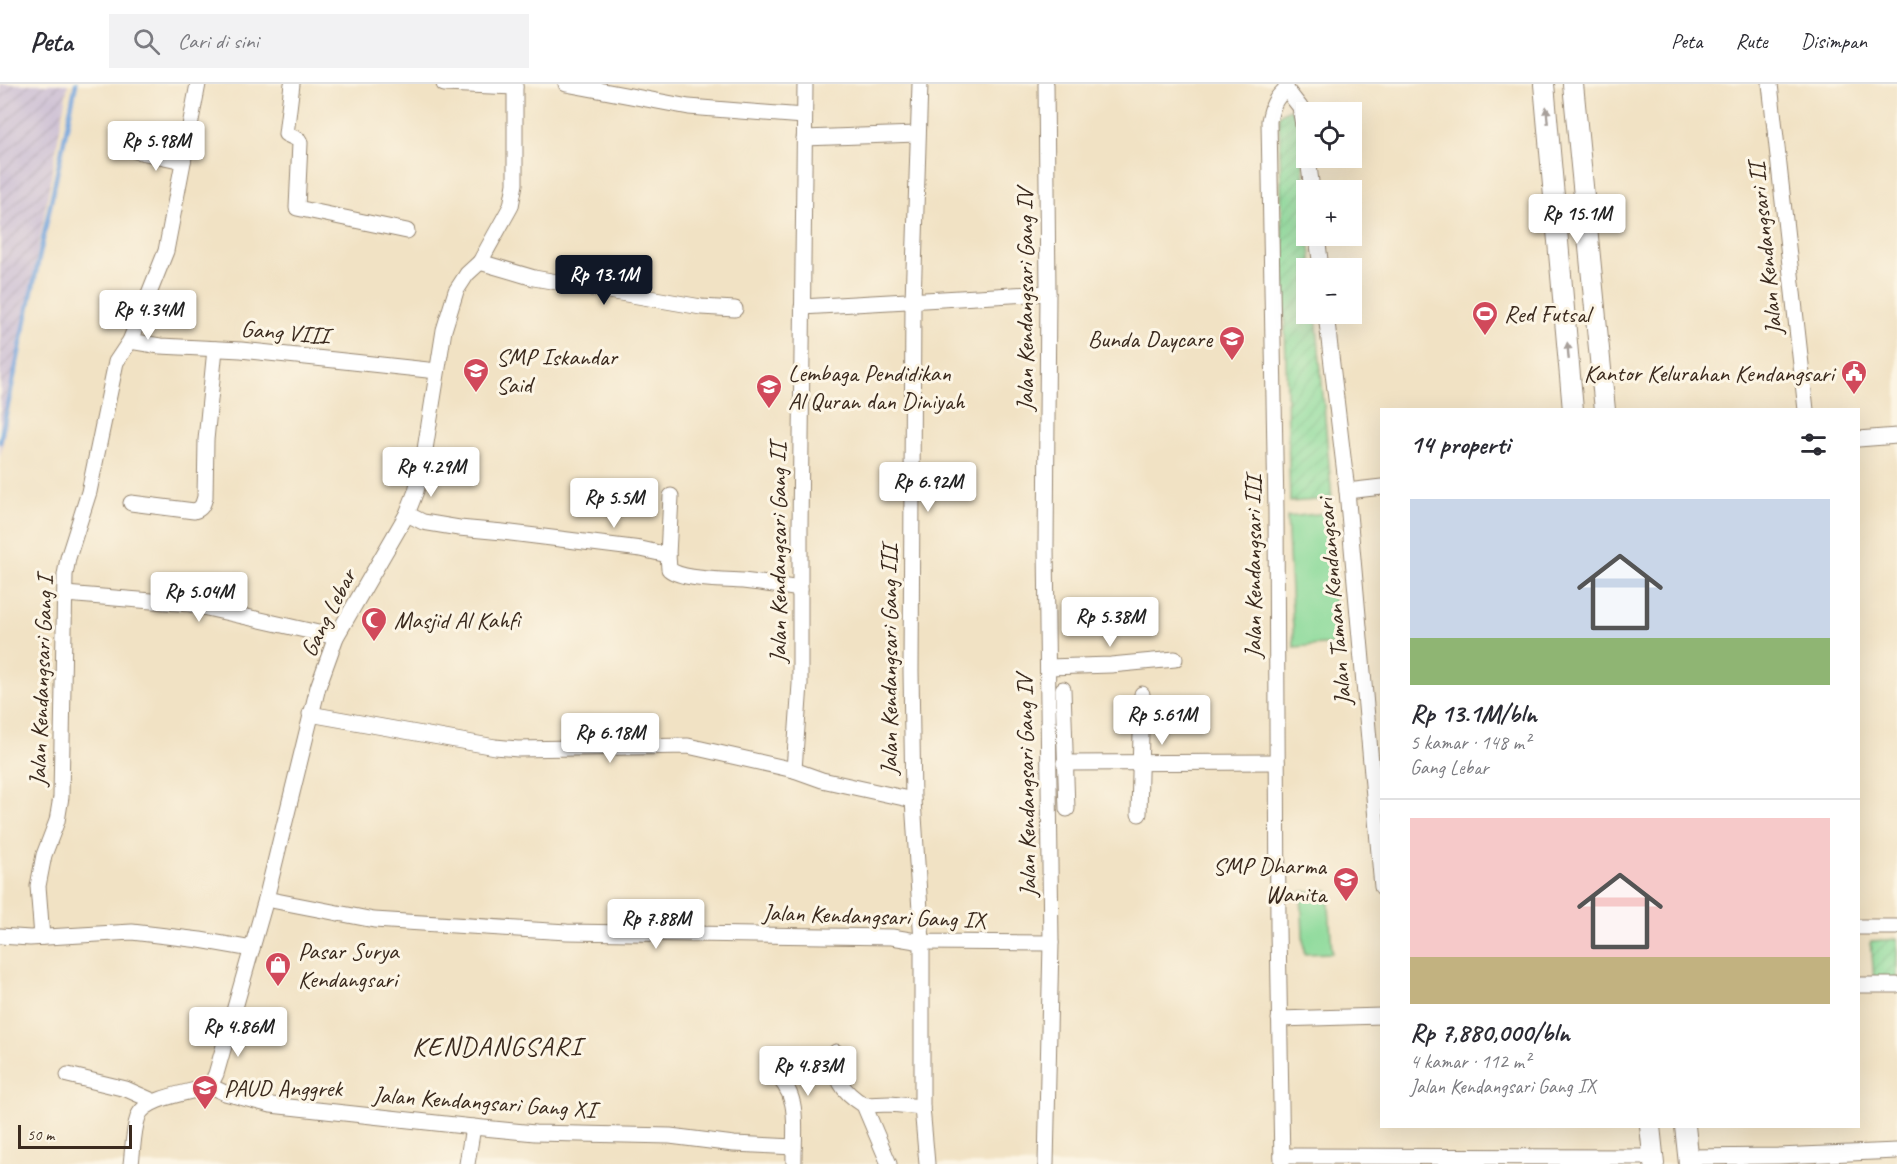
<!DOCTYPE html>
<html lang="id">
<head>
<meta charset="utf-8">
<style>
	:root { --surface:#fff; --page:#f2f2f3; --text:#2b2b33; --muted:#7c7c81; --line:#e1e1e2; --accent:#111827 }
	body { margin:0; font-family:Caveat,sans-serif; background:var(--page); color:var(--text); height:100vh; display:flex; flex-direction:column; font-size:22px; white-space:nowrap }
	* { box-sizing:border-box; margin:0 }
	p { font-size:20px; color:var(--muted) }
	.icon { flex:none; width:33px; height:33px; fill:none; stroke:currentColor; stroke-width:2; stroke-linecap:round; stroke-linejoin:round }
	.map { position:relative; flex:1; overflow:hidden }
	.panel { position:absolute; left:1380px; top:324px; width:480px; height:720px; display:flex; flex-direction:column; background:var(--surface); border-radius:0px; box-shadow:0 6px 24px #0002 }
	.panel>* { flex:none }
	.fabs { position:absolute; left:1296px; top:18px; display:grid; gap:12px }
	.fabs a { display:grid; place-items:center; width:66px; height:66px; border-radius:0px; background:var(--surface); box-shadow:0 6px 24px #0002; font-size:30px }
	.scale { position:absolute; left:18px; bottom:15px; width:114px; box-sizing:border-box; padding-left:6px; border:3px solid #3b2a1e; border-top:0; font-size:16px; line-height:21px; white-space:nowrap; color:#3b2a1e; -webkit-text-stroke:4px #fcf5e5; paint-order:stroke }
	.price { position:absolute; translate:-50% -51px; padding:0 14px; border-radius:6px; background:#fff; color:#222; font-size:20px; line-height:39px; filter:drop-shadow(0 2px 3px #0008) }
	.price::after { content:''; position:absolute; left:50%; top:36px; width:18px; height:14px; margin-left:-9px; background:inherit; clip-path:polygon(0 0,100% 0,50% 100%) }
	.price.current { background:var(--accent); color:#fff }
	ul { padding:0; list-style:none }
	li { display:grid; align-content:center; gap:12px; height:318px; padding:0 30px }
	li+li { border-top:2px solid var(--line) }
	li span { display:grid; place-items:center; height:186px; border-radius:0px; color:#555 }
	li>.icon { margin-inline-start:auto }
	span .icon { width:108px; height:108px; fill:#fffc; stroke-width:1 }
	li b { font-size:26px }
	h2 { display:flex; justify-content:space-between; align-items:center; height:72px; padding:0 30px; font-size:26px }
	header { display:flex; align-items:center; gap:36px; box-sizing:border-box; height:84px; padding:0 30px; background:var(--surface); border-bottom:2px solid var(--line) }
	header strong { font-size:28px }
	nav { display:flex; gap:33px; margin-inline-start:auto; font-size:21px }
	.search { width:420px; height:54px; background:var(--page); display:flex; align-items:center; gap:15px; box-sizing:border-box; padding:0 21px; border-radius:0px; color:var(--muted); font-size:22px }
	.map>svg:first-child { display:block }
	.industrial { fill:url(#industrial-furrows) }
	.park { fill:#88d998; stroke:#62825b; stroke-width:1.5 }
	.garden { fill:url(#garden-furrows); stroke:#62825b; stroke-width:1.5 }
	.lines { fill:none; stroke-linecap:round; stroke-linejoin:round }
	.stream { stroke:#72a4dd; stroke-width:4.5 }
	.street-casing { stroke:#968671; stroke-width:17 }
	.secondary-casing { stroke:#968671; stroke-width:22 }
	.street { stroke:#fff; stroke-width:15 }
	.secondary { stroke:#fff; stroke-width:20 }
	.oneway { fill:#a79f9a }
	.labels { text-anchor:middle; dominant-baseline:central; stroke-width:6; stroke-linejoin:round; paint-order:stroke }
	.street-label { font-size:24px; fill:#3b2a1e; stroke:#fcf5e5 }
	.poi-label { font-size:24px; fill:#3b2a1e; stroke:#fcf5e5; text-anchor:start }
	.quarter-label { font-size:27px; letter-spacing:1.5px; fill:#3b2a1e; stroke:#fcf5e5 }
</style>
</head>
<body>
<header>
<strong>Peta</strong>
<div class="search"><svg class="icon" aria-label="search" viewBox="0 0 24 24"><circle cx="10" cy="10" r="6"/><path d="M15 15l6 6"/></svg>Cari di sini</div>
<nav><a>Peta</a><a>Rute</a><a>Disimpan</a></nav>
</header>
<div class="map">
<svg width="1897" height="1080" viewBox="0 0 1897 1080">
	<defs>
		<pattern id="industrial-furrows" width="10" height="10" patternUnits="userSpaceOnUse" patternTransform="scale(1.5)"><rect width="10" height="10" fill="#ccbfd4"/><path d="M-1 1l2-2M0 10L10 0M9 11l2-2" fill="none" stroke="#b0a4b6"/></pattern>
		<pattern id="garden-furrows" width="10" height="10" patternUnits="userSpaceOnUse" patternTransform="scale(1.5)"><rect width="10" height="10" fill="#88d998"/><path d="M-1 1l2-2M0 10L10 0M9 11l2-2" fill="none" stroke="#76ba83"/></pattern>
	</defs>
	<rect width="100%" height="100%" fill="#fcf5e5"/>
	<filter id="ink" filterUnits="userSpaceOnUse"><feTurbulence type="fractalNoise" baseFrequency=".0167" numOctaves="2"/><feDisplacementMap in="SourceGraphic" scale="12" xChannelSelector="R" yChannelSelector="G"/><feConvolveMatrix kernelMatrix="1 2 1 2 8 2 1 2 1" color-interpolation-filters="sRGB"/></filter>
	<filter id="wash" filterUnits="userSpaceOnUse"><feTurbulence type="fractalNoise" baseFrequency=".008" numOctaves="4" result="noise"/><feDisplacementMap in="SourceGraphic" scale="24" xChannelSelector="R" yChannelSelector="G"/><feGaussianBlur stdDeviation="1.35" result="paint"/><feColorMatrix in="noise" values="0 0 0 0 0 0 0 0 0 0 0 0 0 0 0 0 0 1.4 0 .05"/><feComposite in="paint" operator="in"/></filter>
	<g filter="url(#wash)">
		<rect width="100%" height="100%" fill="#f1e2c4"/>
		<!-- industrial -->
		<polygon class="industrial" points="0,0 68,0 0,374"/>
		<!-- park -->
		<g class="park">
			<polygon points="1327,429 1338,560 1294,563 1287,433"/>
			<polygon points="1328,806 1332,869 1304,870 1301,808"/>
		</g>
		<!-- garden -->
		<g class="garden">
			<polygon points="1289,25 1299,31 1306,119 1306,152 1309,152 1312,184 1306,184 1306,230 1316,230 1332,415 1290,418 1279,31"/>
			<polygon points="1897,855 1897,895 1874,897 1871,857"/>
		</g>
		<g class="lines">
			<!-- stream -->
			<polyline class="stream" points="0,358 76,0"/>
		</g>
	</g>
	<g filter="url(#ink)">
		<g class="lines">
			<defs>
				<g id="street">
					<polyline points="292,0 286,50 299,56 300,59 297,124 407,147"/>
					<polyline points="444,0 515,3"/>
					<polyline points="566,0 689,23 804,32"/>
					<polyline points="920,0 913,217 911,587 913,716 922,858 922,1023 927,1080"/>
					<polyline points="1046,0 1048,209 1046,462 1051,859 1046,1080"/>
					<polyline points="1770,0 1806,326"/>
					<polyline points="1286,5 1300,23 1306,60"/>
					<polyline points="804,54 917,50"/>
					<polyline points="136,67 183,77"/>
					<polyline points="1308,74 1312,106"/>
					<polyline points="1317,152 1321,184"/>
					<polyline points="480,178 534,194 701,223 735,225"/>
					<polyline points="802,223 1048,209"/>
					<polyline points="1326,230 1347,407 1382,803"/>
					<polyline points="130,257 160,262 241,266 437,287"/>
					<polyline points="1858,355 1897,352"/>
					<polyline points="1347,407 1382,403"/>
					<path d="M131,419l63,8c8,-2 9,-7 11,-14l1,-57 9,-91"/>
					<path d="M407,430l16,8 36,6 44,4 138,17 27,6 1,14c12,11 57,11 74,12 19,2 38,5 57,8"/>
					<polyline points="668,471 671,412"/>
					<polyline points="65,510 189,520 336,553"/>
					<polyline points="1048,583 1111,581 1175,575"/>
					<polyline points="1063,605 1067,725"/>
					<polyline points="310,630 495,663 518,665 688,662 794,686 822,696 913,716"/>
					<polyline points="1064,679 1277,678"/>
					<polyline points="794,686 800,600 800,445 805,0"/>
					<polyline points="1139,730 1142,610"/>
					<polyline points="266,815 374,836 567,848 892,853 922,858 1051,859"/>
					<polyline points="1858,843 1897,843"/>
					<polyline points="0,852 30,854 132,848 200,856 252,865"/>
					<polyline points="42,853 38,802 44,771 57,737 61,713 65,491 68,474 89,408 116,278 130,257 166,167 198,0"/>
					<polyline points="1858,901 1897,901"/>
					<polyline points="1279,935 1382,932"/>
					<path d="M836,968c-2,26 5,39 28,53l25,59"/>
					<path d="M771,987c32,23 22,58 23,93"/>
					<polyline points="68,991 126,1005 153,1017"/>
					<polyline points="210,1002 225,1009 271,1021 473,1043 535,1049 670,1052 734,1060 794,1063"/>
					<polyline points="864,1021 890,1020 922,1023"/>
					<polyline points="1282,1072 1654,1073"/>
					<polyline points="1689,1073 1778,1072 1897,1067"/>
					<path d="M131,1080c2,-15 2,-33 7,-47 6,-20 53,-24 72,-31l6,-12 50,-175 52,-212 18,-50 71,-123 9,-23 7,-29 21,-132 12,-39 11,-17 13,-12 31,-56 4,-22v-100"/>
					<polyline points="467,1080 473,1043"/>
					<path d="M1282,1080l-4,-235 -2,-418 -7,-390c3,-15 6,-23 17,-32v-5"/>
				</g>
				<g id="secondary">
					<polyline points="1544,0 1573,326"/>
					<polyline points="1573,0 1605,326"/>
					<polyline points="1650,1042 1654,1080"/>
					<polyline points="1685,1042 1689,1080"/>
				</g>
			</defs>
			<!-- street casing -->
			<use href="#street" class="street-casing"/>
			<!-- secondary casing -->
			<use href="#secondary" class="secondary-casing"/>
			<!-- street -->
			<use href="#street" class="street"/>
			<!-- secondary -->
			<use href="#secondary" class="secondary"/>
		</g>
		<!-- one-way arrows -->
		<defs><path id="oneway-solid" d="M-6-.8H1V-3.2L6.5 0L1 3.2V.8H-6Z" transform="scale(1.5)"/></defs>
		<g class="oneway">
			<use href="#oneway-solid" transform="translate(1547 31) rotate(-95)"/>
			<use href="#oneway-solid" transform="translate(1568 267) rotate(-95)"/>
		</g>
	</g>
	<!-- icons -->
	<defs>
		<symbol id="stadium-pin" viewBox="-11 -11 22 30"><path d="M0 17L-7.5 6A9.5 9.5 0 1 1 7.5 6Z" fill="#d1495b" stroke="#fcf5e5"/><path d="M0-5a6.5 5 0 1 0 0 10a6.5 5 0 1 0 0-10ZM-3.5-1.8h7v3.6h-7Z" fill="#fff"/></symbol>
		<symbol id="school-pin" viewBox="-11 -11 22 30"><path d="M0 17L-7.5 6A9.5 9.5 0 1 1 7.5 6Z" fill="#d1495b" stroke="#fcf5e5"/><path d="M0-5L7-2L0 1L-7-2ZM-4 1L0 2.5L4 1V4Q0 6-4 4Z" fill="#fff"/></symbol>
		<symbol id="civic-pin" viewBox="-11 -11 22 30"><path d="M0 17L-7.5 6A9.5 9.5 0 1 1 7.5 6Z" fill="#d1495b" stroke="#fcf5e5"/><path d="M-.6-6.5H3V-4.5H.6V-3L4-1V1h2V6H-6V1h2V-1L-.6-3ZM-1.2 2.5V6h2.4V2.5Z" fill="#fff"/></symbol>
		<symbol id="mosque-pin" viewBox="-11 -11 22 30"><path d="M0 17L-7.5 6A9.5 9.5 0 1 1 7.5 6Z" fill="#d1495b" stroke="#fcf5e5"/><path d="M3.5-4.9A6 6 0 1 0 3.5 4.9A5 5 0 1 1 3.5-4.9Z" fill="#fff"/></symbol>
		<symbol id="shop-pin" viewBox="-11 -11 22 30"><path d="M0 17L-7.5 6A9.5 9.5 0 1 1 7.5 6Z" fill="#d1495b" stroke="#fcf5e5"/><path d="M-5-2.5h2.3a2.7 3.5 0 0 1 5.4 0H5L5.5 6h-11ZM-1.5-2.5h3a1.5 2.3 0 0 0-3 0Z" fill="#fff"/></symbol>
	</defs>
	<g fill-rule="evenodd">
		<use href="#stadium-pin" x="1470" y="215" width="30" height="40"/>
		<use href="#school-pin" x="1217" y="240" width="30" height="40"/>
		<use href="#school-pin" x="461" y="272" width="30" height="40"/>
		<use href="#civic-pin" x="1839" y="274" width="30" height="40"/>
		<use href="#school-pin" x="754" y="288" width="30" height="40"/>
		<use href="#mosque-pin" x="359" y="521" width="30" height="40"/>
		<use href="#school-pin" x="1331" y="781" width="30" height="40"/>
		<use href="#shop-pin" x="263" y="866" width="30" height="40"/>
		<use href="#school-pin" x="190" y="989" width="30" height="40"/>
	</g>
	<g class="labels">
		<!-- street labels -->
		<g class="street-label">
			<text transform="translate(1765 165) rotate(-96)">Jalan Kendangsari II</text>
			<text transform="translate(1025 216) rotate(-90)">Jalan Kendangsari Gang IV</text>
			<text transform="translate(285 248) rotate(5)">Gang VIII</text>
			<text transform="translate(778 469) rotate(-90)">Jalan Kendangsari Gang II</text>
			<text transform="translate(1253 483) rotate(-90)">Jalan Kendangsari III</text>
			<text transform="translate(1334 518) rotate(-95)">Jalan Taman Kendangsari</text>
			<text transform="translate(328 529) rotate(-63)">Gang Lebar</text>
			<text transform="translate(889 576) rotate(-90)">Jalan Kendangsari Gang III</text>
			<text transform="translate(41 597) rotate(-88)">Jalan Kendangsari Gang I</text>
			<text transform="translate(1026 702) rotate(-91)">Jalan Kendangsari Gang IV</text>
			<text transform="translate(874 832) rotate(2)">Jalan Kendangsari Gang IX</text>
			<text transform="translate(484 1018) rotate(4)">Jalan Kendangsari Gang XI</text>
		</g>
		<!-- poi labels -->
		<g class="poi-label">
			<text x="1504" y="230">Red Futsal</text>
			<text x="1212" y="255" text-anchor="end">Bunda Daycare</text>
			<text x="496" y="273">SMP Iskandar<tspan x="496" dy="28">Said</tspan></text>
			<text x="788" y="289">Lembaga Pendidikan<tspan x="788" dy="28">Al Quran dan Diniyah</tspan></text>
			<text x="1834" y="289" text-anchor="end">Kantor Kelurahan Kendangsari</text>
			<text x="394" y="536">Masjid Al Kahfi</text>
			<text x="1326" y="782" text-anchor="end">SMP Dharma<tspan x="1326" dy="28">Wanita</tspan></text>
			<text x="298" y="867">Pasar Surya<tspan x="298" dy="28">Kendangsari</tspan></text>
			<text x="224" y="1004">PAUD Anggrek</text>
		</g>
		<!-- quarter labels -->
		<g class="quarter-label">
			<text x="497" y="962">KENDANGSARI</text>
		</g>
	</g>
</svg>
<div class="fabs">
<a><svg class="icon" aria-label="locate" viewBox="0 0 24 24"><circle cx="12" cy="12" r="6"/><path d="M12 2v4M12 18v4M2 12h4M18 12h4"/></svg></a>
<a>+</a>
<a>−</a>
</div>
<div class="scale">50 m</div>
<b class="price" style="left:156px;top:88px">Rp 5.98M</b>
<b class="price" style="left:1577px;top:161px">Rp 15.1M</b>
<b class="price current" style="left:604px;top:222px">Rp 13.1M</b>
<b class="price" style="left:148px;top:257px">Rp 4.34M</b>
<b class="price" style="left:431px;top:414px">Rp 4.29M</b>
<b class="price" style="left:928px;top:429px">Rp 6.92M</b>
<b class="price" style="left:614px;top:445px">Rp 5.5M</b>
<b class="price" style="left:199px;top:539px">Rp 5.04M</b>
<b class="price" style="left:1110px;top:564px">Rp 5.38M</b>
<b class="price" style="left:1162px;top:662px">Rp 5.61M</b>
<b class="price" style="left:610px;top:680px">Rp 6.18M</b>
<b class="price" style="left:656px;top:866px">Rp 7.88M</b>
<b class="price" style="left:238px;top:974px">Rp 4.86M</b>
<b class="price" style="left:808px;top:1013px">Rp 4.83M</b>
<section class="panel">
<h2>14 properti<svg class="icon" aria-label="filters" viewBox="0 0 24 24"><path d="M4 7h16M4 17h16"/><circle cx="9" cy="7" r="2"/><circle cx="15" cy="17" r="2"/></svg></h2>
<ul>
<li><span style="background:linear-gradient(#c9d6e8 75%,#8fb573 0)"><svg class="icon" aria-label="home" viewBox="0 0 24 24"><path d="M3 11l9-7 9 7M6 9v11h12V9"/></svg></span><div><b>Rp 13.1M/bln</b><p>5 kamar · 148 m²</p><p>Gang Lebar</p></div></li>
<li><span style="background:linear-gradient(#f6c9c9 75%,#c2b280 0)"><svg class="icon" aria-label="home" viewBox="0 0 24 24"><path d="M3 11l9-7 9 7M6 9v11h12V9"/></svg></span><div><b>Rp 7,880,000/bln</b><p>4 kamar · 112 m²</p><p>Jalan Kendangsari Gang IX</p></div></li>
</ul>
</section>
</div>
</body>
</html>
